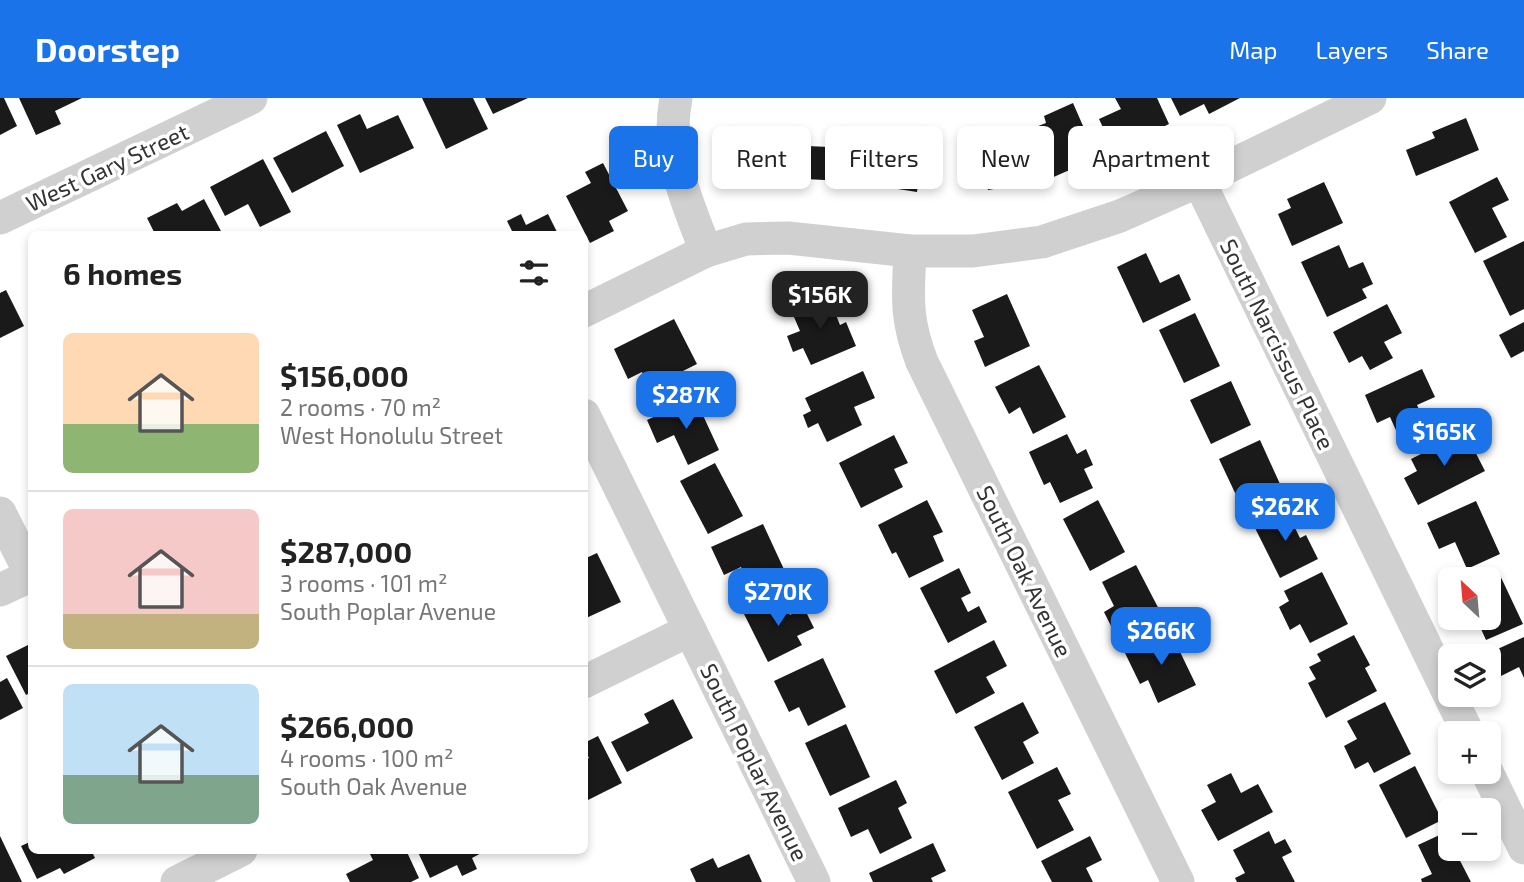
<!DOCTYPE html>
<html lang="en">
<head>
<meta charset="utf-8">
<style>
	:root { --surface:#fff; --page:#f2f2f2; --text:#222; --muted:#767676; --line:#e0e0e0; --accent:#1a73e8 }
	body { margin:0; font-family:"Exo 2",sans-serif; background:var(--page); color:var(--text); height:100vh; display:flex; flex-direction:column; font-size:26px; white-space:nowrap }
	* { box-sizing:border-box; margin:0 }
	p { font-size:23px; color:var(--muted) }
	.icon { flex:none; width:38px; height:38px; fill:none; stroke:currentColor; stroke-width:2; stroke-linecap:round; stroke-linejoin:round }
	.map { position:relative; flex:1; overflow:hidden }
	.details { position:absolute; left:28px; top:133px; width:560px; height:623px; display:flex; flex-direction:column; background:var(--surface); border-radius:10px; box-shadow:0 4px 10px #0003 }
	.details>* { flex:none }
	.top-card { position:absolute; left:609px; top:28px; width:665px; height:63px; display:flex; gap:14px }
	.needle { width:46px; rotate:334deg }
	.tools { position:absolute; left:1438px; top:469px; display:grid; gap:14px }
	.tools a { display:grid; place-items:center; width:63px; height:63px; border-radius:10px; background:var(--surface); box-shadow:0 4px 10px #0003; font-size:35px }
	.price { position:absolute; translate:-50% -60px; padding:0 16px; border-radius:14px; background:var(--accent); color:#fff; font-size:23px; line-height:46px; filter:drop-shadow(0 2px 4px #0008) }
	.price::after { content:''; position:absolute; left:50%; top:42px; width:21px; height:16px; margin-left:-10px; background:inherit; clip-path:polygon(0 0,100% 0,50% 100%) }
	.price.selected { background:#222; color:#fff }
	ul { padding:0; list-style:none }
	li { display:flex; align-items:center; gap:21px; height:175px; padding:0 35px }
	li+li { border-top:2px solid var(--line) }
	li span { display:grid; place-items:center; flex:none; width:196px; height:140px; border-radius:10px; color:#555 }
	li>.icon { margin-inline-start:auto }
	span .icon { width:84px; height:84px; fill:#fffc; stroke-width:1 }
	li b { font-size:30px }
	h2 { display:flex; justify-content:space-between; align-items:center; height:84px; padding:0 35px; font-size:30px }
	.pill { padding:0 24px; border-radius:10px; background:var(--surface); box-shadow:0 4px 10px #0003; font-size:24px; line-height:63px }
	.pill.selected { background:var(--accent); color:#fff }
	header { display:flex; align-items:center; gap:42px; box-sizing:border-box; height:98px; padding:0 35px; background:var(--accent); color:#fff }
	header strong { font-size:33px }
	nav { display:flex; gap:38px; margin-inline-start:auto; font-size:24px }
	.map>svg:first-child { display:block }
	.building { fill:#1a1a1a }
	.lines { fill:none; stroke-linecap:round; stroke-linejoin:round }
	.minor { stroke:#d0d0d0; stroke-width:33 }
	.labels { text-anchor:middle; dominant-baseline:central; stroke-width:7; stroke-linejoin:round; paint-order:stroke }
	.street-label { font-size:23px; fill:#333; stroke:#fff }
</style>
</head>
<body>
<header>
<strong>Doorstep</strong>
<nav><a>Map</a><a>Layers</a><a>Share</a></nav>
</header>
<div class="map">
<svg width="1524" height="784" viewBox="0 0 1524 784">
	<rect width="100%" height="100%" fill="#fff"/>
	<!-- building -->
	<g class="building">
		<polygon points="0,0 4,0 17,28 0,37"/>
		<polygon points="19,0 82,0 55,13 61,26 36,37"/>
		<polygon points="422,0 473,0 488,31 446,51"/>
		<polygon points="485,0 528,0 493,16"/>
		<polygon points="1115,0 1157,0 1169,26 1114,53 1099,21 1121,11"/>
		<polygon points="1171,0 1240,0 1209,16 1204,6 1180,18"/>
		<polygon points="1073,5 1097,60 1049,81 1028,32 1046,25 1044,18"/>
		<polygon points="360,16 367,31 398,17 414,50 360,75 337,27"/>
		<polygon points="1466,20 1479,52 1416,78 1406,52 1435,40 1432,34"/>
		<polygon points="894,30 924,35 921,52 940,55 936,81 919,79 917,94 885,89"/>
		<polygon points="831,32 857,34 857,54 867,55 866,84 804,81 806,48 830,49"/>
		<polygon points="326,33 344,68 292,95 273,60"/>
		<polygon points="1007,33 1016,87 988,92 985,75 967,78 960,41"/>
		<polygon points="774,34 774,45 789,44 791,79 759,81 758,69 736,71 734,36"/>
		<polygon points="263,61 291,114 260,129 248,106 225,118 210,89"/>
		<polygon points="603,65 628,113 609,123 614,133 590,145 566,98 591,85 585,74"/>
		<polygon points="1497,79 1509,102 1492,110 1507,139 1475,155 1449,104"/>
		<polygon points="1324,84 1343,125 1292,148 1278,116 1291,110 1287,101"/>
		<polygon points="204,101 222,135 219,136 155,136 147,120 177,105 182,113"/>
		<polygon points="521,116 526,127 548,116 558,136 504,136 512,133 507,123"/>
		<polygon points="1524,143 1524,211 1510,218 1483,163"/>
		<polygon points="1339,147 1349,170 1363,164 1373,186 1362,191 1367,200 1327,219 1301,164"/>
		<polygon points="1146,155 1160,185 1179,176 1191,202 1143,225 1117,169"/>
		<polygon points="6,192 24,228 0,240 0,195"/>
		<polygon points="1007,196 1030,248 985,269 974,243 984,239 972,212"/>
		<polygon points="828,197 840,227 846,224 856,248 811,267 803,250 793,254 787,238 800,233 791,212"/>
		<polygon points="1387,206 1402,235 1384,244 1393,260 1370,272 1362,258 1349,265 1333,234"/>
		<polygon points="1195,215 1220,268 1184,285 1159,232"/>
		<polygon points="674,221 697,266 649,290 642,274 628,281 614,251"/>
		<polygon points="1524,224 1524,253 1511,260 1499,237"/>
		<polygon points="1039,267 1066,319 1033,336 1020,309 1009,316 995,289"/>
		<polygon points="1422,271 1435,299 1417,307 1426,327 1399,339 1390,319 1377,325 1365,297"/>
		<polygon points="863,273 875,300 854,309 862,327 827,344 818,325 808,330 803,317 811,313 805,300"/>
		<polygon points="1231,283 1251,327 1211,346 1190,302"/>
		<polygon points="695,300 719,352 688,367 674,337 657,345 647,322"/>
		<polygon points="1465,334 1485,373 1418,407 1404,380 1417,373 1411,361"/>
		<polygon points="1067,336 1077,356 1086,351 1093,367 1084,371 1093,390 1060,405 1050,384 1044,387 1029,354"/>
		<polygon points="894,337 908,365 894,371 903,389 861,410 839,365"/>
		<polygon points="1260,342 1285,397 1245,416 1219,361"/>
		<polygon points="715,365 743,418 708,436 680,383"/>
		<polygon points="927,402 943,434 933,438 944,463 909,480 896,454 892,456 878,427"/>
		<polygon points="1098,402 1125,454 1090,473 1063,421"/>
		<polygon points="1476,403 1500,456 1467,471 1455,444 1439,451 1427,425"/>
		<polygon points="1285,410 1300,440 1306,437 1318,461 1280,480 1253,426"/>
		<polygon points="763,426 788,480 753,496 741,469 724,477 711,449"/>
		<polygon points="597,455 621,504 584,521 584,461"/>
		<polygon points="1136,467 1163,519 1118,542 1104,514 1114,508 1102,484"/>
		<polygon points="959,470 971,495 961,500 968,514 979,508 987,524 948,545 920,490"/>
		<polygon points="1498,473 1523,526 1486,542 1476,520 1489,520 1489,481 1480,481"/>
		<polygon points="1322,474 1348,526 1310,545 1300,526 1290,532 1279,509 1289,503 1284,493"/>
		<polygon points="780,498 790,517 804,510 814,530 797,538 802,547 768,564 744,516"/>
		<polygon points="1170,533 1196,587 1158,605 1148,582 1140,586 1125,555"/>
		<polygon points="1354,537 1370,567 1365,570 1377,593 1326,620 1308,585 1316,581 1309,569 1321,563 1317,556"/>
		<polygon points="1524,539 1524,580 1519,569 1501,578 1491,554"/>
		<polygon points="994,542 1007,568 986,579 995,595 956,616 934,573"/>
		<polygon points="32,545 32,594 26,597 6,558"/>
		<polygon points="823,560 846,609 808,628 799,609 789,614 774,583"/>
		<polygon points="7,580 23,610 0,622 0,584"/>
		<polygon points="673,601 693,640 627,674 611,644 649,625 644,616"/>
		<polygon points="1023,604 1039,635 1023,644 1034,665 1002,682 974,629"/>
		<polygon points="1385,604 1411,656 1374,675 1368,664 1355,671 1344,648 1357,641 1347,623"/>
		<polygon points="846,626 870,679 830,698 805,645"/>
		<polygon points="598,638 622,685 584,704 584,662 589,660 584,651 584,645"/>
		<polygon points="1415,668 1442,722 1406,740 1379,687"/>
		<polygon points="1057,669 1071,696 1058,702 1074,732 1037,751 1008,694"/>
		<polygon points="1231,675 1241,695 1258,686 1273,714 1218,743 1201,712 1216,704 1207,687"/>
		<polygon points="896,682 907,705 898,710 912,740 880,756 868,731 851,739 838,710"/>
		<polygon points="1269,733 1275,746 1285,741 1292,754 1282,759 1295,784 1237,784 1235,780 1245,775 1233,752"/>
		<polygon points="1446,734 1451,744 1451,751 1454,751 1471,784 1422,784 1421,781 1432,776 1418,747"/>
		<polygon points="0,738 22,784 0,784"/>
		<polygon points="1090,738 1102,762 1086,770 1093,784 1052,784 1041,763"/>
		<polygon points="32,743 32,752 91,752 95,760 64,776 60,770 37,781 21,748"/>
		<polygon points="933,745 946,773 931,780 933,784 873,784 869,775"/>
		<polygon points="368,752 406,752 419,780 411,784 350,784 346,776 373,762"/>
		<polygon points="417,752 487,752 472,760 477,771 462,778 457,767 430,780"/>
		<polygon points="749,756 762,784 696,784 690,771 713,760 718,770"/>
	</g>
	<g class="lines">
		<!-- minor -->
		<g class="minor">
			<path d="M676,0c-11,56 10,102 30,153"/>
			<polyline points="1199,83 1468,635"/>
			<polyline points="0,120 251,0"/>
			<path d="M910,153c-2,45 -5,67 12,111l256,520"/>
			<polyline points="584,213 706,153 746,141 788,140 910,153 973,153 1042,144 1120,118 1199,83 1370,0"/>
			<polyline points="584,317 814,784"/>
			<polyline points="0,415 31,477"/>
			<polyline points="0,492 32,477"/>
			<polyline points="584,584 690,532"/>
			<polyline points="1487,674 1524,750"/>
			<polyline points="177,784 241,752"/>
		</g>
	</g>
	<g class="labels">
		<!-- street labels -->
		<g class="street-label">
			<text transform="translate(107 69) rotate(-25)">West Gary Street</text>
			<text transform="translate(1278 246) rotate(64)">South Narcissus Place</text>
			<text transform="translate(1025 473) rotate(64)">South Oak Avenue</text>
			<text transform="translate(755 664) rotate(64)">South Poplar Avenue</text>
		</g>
	</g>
</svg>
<div class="tools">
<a><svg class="needle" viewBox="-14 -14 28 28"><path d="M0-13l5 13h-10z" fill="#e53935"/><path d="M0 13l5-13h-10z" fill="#767676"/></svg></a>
<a><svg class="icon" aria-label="layers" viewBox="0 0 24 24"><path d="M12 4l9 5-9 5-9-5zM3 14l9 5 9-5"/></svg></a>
<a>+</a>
<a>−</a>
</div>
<b class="price selected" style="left:820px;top:233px">$156K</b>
<b class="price" style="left:686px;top:333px">$287K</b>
<b class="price" style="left:1444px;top:370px">$165K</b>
<b class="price" style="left:1285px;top:445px">$262K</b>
<b class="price" style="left:778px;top:530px">$270K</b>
<b class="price" style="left:1161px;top:569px">$266K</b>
<div class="top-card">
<a class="pill selected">Buy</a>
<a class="pill">Rent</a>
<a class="pill">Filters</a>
<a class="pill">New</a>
<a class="pill">Apartment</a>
</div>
<section class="details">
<h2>6 homes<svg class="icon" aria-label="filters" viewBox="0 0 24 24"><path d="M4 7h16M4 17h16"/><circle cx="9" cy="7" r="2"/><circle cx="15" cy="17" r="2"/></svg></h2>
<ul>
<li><span style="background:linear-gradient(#ffd9b3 65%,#8fb573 0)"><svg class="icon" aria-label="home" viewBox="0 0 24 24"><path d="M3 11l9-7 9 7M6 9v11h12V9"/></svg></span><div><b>$156,000</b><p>2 rooms · 70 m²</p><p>West Honolulu Street</p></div></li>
<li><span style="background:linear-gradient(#f6c9c9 75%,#c2b280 0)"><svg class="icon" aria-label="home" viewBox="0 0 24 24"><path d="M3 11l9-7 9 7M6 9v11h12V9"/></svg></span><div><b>$287,000</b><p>3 rooms · 101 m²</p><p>South Poplar Avenue</p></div></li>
<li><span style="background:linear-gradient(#bfe0f5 65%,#7fa58c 0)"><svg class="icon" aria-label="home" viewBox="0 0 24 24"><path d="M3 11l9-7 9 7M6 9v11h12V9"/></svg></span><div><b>$266,000</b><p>4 rooms · 100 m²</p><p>South Oak Avenue</p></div></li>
</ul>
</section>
</div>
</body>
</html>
